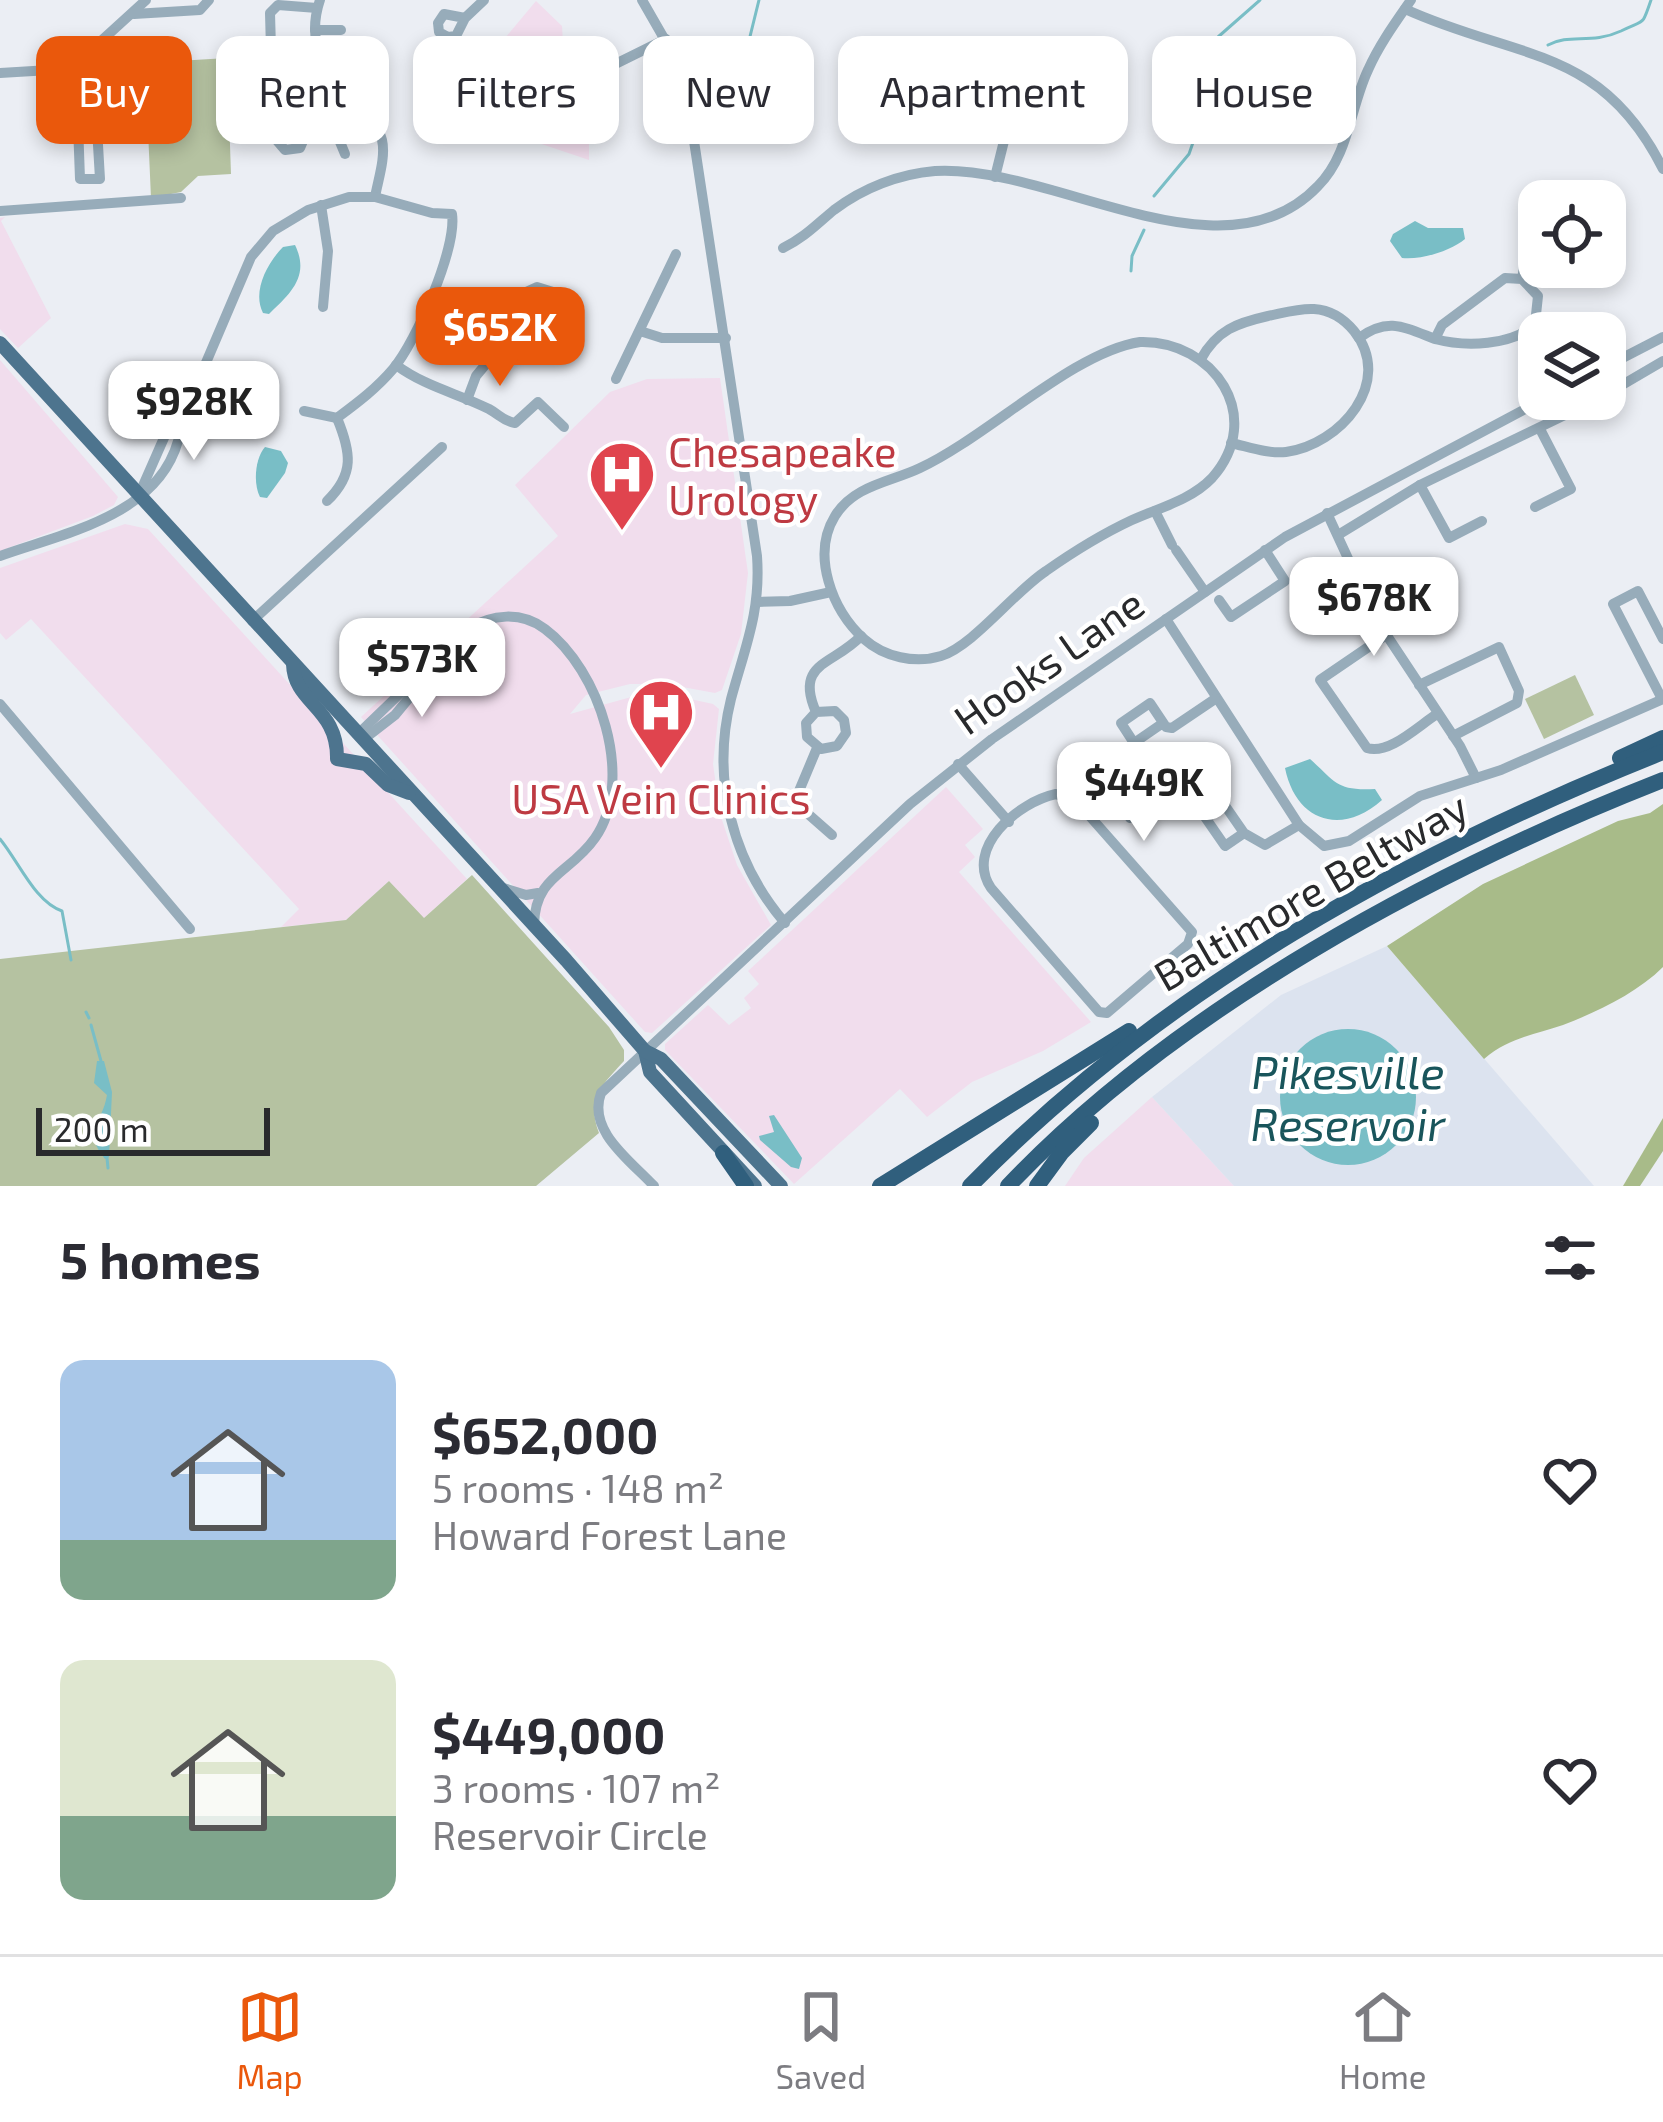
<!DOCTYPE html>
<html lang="en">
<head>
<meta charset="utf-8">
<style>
	:root { --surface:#fff; --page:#f7f7f7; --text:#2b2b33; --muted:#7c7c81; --line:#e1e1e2; --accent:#ea580c }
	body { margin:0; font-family:"Exo 2",sans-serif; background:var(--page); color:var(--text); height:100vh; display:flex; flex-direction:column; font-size:45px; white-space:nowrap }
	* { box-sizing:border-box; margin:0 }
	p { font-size:39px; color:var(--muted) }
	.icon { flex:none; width:66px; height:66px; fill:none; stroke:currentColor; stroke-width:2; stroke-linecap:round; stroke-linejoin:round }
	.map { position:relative; height:1186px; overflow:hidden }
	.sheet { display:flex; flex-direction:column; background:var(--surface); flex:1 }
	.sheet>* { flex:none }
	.guide { position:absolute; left:36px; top:36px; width:1593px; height:108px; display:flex; gap:24px }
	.buttons { position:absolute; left:1518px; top:180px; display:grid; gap:24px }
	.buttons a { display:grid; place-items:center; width:108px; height:108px; border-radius:24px; background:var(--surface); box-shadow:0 6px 18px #0003; font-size:60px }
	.scale { position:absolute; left:36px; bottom:30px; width:234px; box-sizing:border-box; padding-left:12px; border:6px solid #292a2c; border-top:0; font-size:33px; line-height:42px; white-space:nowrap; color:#292a2c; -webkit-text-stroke:9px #fff; paint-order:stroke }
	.price { position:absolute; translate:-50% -102px; padding:0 27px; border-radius:24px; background:#fff; color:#222; font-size:39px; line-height:78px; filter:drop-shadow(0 3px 6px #0008) }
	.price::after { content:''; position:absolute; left:50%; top:72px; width:36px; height:27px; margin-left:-18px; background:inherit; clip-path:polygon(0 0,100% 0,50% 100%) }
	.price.active { background:var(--accent); color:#fff }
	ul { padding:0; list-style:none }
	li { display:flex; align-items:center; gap:36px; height:300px; padding:0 60px }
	li span { display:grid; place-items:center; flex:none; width:336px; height:240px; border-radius:24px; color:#555 }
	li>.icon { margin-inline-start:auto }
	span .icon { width:144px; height:144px; fill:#fffc; stroke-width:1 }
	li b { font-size:51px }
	h2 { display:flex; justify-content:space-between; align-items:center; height:144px; padding:0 60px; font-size:51px }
	.tag { padding:0 42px; border-radius:24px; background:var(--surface); box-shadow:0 6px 18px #0003; font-size:42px; line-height:108px }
	.tag.active { background:var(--accent); color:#fff }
	.dock { display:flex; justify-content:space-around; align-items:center; height:168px; border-top:3px solid var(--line); background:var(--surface); font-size:33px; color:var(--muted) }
	.dock a { display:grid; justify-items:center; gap:6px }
	.dock .active { color:var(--accent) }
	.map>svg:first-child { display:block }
	.commercial { fill:#f1dded }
	.built { fill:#dce3ef }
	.green { fill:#b5c2a1 }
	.forest { fill:#a8bb89 }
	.water { fill:#79bec6 }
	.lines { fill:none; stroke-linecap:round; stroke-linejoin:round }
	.stream { stroke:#79bec6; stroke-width:3 }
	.minor { stroke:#97acba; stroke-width:10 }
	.major { stroke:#4d748e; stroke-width:14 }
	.highway { stroke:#305f7d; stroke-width:16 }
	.labels { text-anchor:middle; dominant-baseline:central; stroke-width:9; stroke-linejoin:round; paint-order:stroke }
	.health-label { font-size:42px; fill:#be3a42; stroke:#fff; text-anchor:start }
	.street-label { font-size:42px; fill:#292a2c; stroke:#fff }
	.water-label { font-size:45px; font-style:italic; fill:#19555b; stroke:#fff }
</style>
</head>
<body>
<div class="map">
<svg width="1663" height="1186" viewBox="0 0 1663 1186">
	<rect width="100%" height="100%" fill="#ebeef4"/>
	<!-- commercial -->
	<g class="commercial">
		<polygon points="536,1 562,26 564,58 589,109 589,160 467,119 495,50"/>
		<polygon points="5,217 1,221 51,318 18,348 0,329 0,218"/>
		<polygon points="0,360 118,497 114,505 93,516 0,551"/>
		<polygon points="720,378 748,573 741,634 722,690 715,693 666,684 630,684 586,695 570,714 642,694 681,697 713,704 719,709 713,764 720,814 737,865 771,925 652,1033 645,1032 361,717 558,536 515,485 610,392 647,379"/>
		<polygon points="125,524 148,529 467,879 423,919 389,881 346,920 281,927 299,909 31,619 6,640 0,633 0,568"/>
		<polygon points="946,787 983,829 965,845 975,857 959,872 1091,1022 1043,1051 972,1082 927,1117 900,1089 794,1184 665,1050 665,1044 708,1005 729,1025 751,1008 744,998 759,984 748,971"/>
		<polygon points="1152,1097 1234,1186 1065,1186 1084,1158"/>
	</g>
	<!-- built -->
	<polygon class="built" points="1387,946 1594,1186 1234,1186 1152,1097 1281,995"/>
	<!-- green -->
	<g class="green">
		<polygon points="227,58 231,174 198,176 181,192 151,198 145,63"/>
		<polygon points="1575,675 1594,715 1544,739 1525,699"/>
		<path d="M472,875l137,152 15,23v11c-22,24 -38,38 -25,72l-63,53h-536v-227l346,-39 43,-39 35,37z"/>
	</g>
	<!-- forest -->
	<g class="forest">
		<path d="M1663,804v163c-26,26 -66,45 -100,58 -30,10 -54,13 -79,34l-97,-113 96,-62 135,-63 32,-8z"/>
		<polygon points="1663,1118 1663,1151 1640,1186 1623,1186"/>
	</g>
	<!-- water -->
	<g class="water">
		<path d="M1415,221l13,7h35l2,11c-14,12 -44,21 -63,19l-12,-17 3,-7z"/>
		<path d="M295,245c15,31 -4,48 -26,69l-6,-1c-11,-21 4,-50 20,-66z"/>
		<path d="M265,447l16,4 7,12 -3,10 -18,25 -7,-1c-7,-13 -5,-39 5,-50z"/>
		<path d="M1310,759c26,23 26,32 65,30l7,11c-40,36 -86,22 -97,-32z"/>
		<circle cx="1348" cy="1097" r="68"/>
		<path d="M97,1061h7l8,31 -3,65 -4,2c-23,-29 -3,-34 2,-64l-13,-12z"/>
		<polygon points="774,1115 802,1158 799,1169 791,1167 760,1140 759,1136 774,1132 769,1116"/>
	</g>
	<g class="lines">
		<!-- stream -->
		<g class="stream">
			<path d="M1548,45c22,-12 43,0 73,-14 24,-12 21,-4 30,-31"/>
			<polyline points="726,134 759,0"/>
			<polyline points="1154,196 1189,154 1213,85 1212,58 1218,37 1260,0"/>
			<polyline points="1131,271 1132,256 1144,230"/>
			<path d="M0,839c19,23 35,63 62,72l9,49"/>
			<polyline points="86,1012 89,1018"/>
			<polyline points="91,1025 101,1061"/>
			<polyline points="107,1158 108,1168"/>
		</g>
		<!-- minor -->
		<g class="minor">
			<path d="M320,0c-14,41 3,75 32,103 12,11 26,21 30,37 4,17 -4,40 -7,57"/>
			<path d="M642,0l31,54 16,54 68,448c4,56 -12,91 -26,143 -20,80 1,162 54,224"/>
			<polyline points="317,8 278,5 270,13 271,49 276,57 318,55"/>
			<path d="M1405,9c112,51 196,36 258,160"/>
			<polyline points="134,14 200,10 209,0"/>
			<polyline points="465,18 444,14 438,23 439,32 448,37 456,36 465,18 484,0"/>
			<polyline points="315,30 341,30"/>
			<polyline points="0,73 83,68"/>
			<polyline points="587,78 666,39"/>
			<polyline points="85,115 97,128 100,179 80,179 78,124 85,115 83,68 89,52 146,0"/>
			<polyline points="333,125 345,154"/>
			<polyline points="306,134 301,122 288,118 277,124 273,136 285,150 300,148 306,134 333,125 382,71"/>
			<polyline points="995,177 1007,129 1016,116"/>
			<polyline points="321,205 328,251 323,307"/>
			<polyline points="0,211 181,198"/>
			<path d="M783,248c21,-10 34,-24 51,-38 29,-22 65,-36 101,-39 118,-7 288,115 383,15 31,-31 32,-78 50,-116 11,-25 27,-47 43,-70"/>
			<polyline points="1522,279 1535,199"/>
			<polyline points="640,331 662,338 726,338"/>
			<path d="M1359,338c29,-21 45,-11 76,1l7,-14 63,-47 17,1 16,17 -3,28c-23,22 -70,23 -100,15"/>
			<path d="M1140,342c74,-2 126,75 72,136 -21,22 -53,30 -80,42 -30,14 -59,32 -86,51 -32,21 -73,75 -105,85 -26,8 -57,1 -77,-17 -32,-29 -53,-84 -29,-123 19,-31 56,-34 85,-48 67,-31 153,-116 220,-126z"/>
			<path d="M1201,359c16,-29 36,-36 67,-43 15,-3 31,-8 46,-7 16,1 30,10 40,22 41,51 -14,114 -68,121 -18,2 -37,-5 -55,-9"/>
			<path d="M396,365c30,22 61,28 93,44 11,6 14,12 26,14l23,-21 26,25"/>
			<polyline points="1605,367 1663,337"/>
			<polyline points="616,379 676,254"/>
			<polyline points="1605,395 1663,361"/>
			<polyline points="467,400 476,376 491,358 526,292 537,287 553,292 557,303 547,327 532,330 511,321"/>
			<polyline points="1420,485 1449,538 1482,521"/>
			<path d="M138,497l40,-91 27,-41 46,-108 22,-26 35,-21 41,-13h26l57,16 20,1c5,34 -36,128 -59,155 -17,20 -36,34 -56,49l-33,-7"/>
			<path d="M327,501c28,-27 24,-49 10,-83"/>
			<polyline points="1535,507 1571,489 1540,429"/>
			<polyline points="1155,511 1172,545"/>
			<polyline points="1327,513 1376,619 1460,746 1476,778"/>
			<polyline points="1338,535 1420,485 1598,399"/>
			<polyline points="1176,550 1205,592"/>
			<path d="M0,556c64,-23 157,-40 178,-115 3,-12 4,-26 7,-38"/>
			<polyline points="1219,600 1231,617 1285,581 1265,550"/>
			<polyline points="757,602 790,601 831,592"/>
			<polyline points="1166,619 1299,825 1324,846 1349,841 1420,796 1501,770 1663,699"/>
			<polyline points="252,621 442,447"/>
			<path d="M1386,635l-66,45 47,68c22,7 51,-22 70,-34"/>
			<polyline points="1419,685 1499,647 1519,691 1517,703 1453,736"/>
			<polyline points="1662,699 1613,604 1638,591 1663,639"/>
			<polyline points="0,704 190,929"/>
			<path d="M816,712l19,-1 9,9 2,13 -9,13 -16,3 -14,-12 -1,-14 10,-11c-22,-50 18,-47 45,-76"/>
			<polyline points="1163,723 1134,743 1121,723 1150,703 1166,727 1172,728 1215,699"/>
			<path d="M359,733l108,-104c25,-15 54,-18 78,0 54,40 91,150 50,209 -25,36 -60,37 -61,87"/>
			<polyline points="364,739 395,715 423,681"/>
			<polyline points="817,748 799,791 799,806 832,835"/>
			<polyline points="958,764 1009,822"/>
			<path d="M1056,794l23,10 113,128 -4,12 -81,69 -8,-1 -108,-124c-27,-40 27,-86 65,-94z"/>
			<polyline points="1130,818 1173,786 1186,804 1198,807"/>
			<polyline points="1244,833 1217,794 1198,807 1225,846 1244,833 1265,845 1299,825"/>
			<polyline points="500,887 526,895 538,893"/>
			<path d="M654,1186c-23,-25 -67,-55 -53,-93l309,-289 82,-65 293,-202 259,-138"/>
		</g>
		<!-- major -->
		<g class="major">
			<polyline points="0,343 566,960 645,1051 650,1072 755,1186"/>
			<path d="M293,664c1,40 45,43 44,95l29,5 22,21 21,8"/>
			<polyline points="645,1051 661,1059 781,1186"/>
		</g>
		<!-- highway -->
		<g class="highway">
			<polyline points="1620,758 1663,738"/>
			<polyline points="723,1153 746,1186"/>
			<polyline points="880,1186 1129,1031"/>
			<path d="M970,1186c194,-198 437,-332 693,-434"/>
			<path d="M1008,1186c170,-179 426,-316 655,-406"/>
			<polyline points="1037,1186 1062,1152 1091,1123"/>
		</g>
	</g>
	<!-- icons -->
	<defs>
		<symbol id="hospital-pin" viewBox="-11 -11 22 30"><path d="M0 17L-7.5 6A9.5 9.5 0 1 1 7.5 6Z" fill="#e0444e" stroke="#fff"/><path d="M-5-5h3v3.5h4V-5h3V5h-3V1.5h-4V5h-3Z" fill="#fff"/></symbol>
	</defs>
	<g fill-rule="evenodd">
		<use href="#hospital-pin" x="584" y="436" width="76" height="104"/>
		<use href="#hospital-pin" x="623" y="674" width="76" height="104"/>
	</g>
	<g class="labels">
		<!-- health labels -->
		<g class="health-label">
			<text x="668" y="450">Chesapeake<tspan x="668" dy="48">Urology</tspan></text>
			<text x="661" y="797" text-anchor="middle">USA Vein Clinics</text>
		</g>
		<!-- street labels -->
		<g class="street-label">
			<text transform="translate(1048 660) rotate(-35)">Hooks Lane</text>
			<text transform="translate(1310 890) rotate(-30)">Baltimore Beltway</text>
		</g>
		<!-- water labels -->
		<g class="water-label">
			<text x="1348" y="1071">Pikesville<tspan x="1348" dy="52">Reservoir</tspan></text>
		</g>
	</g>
</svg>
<div class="buttons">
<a><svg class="icon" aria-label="locate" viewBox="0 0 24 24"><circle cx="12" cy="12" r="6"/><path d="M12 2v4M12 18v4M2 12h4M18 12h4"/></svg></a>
<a><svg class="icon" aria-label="layers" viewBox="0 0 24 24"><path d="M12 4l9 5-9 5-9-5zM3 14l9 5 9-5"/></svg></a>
</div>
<div class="scale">200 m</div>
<b class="price active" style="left:500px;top:389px">$652K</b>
<b class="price" style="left:194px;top:463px">$928K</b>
<b class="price" style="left:1374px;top:659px">$678K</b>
<b class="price" style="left:422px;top:720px">$573K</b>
<b class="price" style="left:1144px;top:844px">$449K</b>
<div class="guide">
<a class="tag active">Buy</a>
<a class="tag">Rent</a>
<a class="tag">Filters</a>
<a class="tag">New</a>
<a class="tag">Apartment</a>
<a class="tag">House</a>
</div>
</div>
<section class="sheet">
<h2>5 homes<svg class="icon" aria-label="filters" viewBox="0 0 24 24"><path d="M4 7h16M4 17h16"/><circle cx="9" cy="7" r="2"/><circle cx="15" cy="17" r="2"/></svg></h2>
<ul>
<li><span style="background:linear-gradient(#a9c7e8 75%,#7fa58c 0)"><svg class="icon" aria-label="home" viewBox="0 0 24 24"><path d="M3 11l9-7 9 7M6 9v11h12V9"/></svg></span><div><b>$652,000</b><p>5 rooms · 148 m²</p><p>Howard Forest Lane</p></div><svg class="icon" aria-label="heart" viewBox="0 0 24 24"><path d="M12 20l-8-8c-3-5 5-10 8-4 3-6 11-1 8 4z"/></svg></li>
<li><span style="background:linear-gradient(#dfe7d0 65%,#7fa58c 0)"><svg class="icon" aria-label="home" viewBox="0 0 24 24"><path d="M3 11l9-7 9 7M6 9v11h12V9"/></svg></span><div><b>$449,000</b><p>3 rooms · 107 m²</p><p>Reservoir Circle</p></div><svg class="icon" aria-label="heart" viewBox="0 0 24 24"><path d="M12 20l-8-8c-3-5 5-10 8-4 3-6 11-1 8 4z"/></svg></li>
</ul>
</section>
<nav class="dock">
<a class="active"><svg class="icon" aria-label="map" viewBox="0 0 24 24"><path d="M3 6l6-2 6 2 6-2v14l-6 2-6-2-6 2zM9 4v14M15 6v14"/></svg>Map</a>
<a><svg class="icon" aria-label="saved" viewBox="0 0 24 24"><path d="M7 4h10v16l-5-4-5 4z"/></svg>Saved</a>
<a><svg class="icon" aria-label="home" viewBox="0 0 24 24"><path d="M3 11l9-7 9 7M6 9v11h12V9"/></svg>Home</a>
</nav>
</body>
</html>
